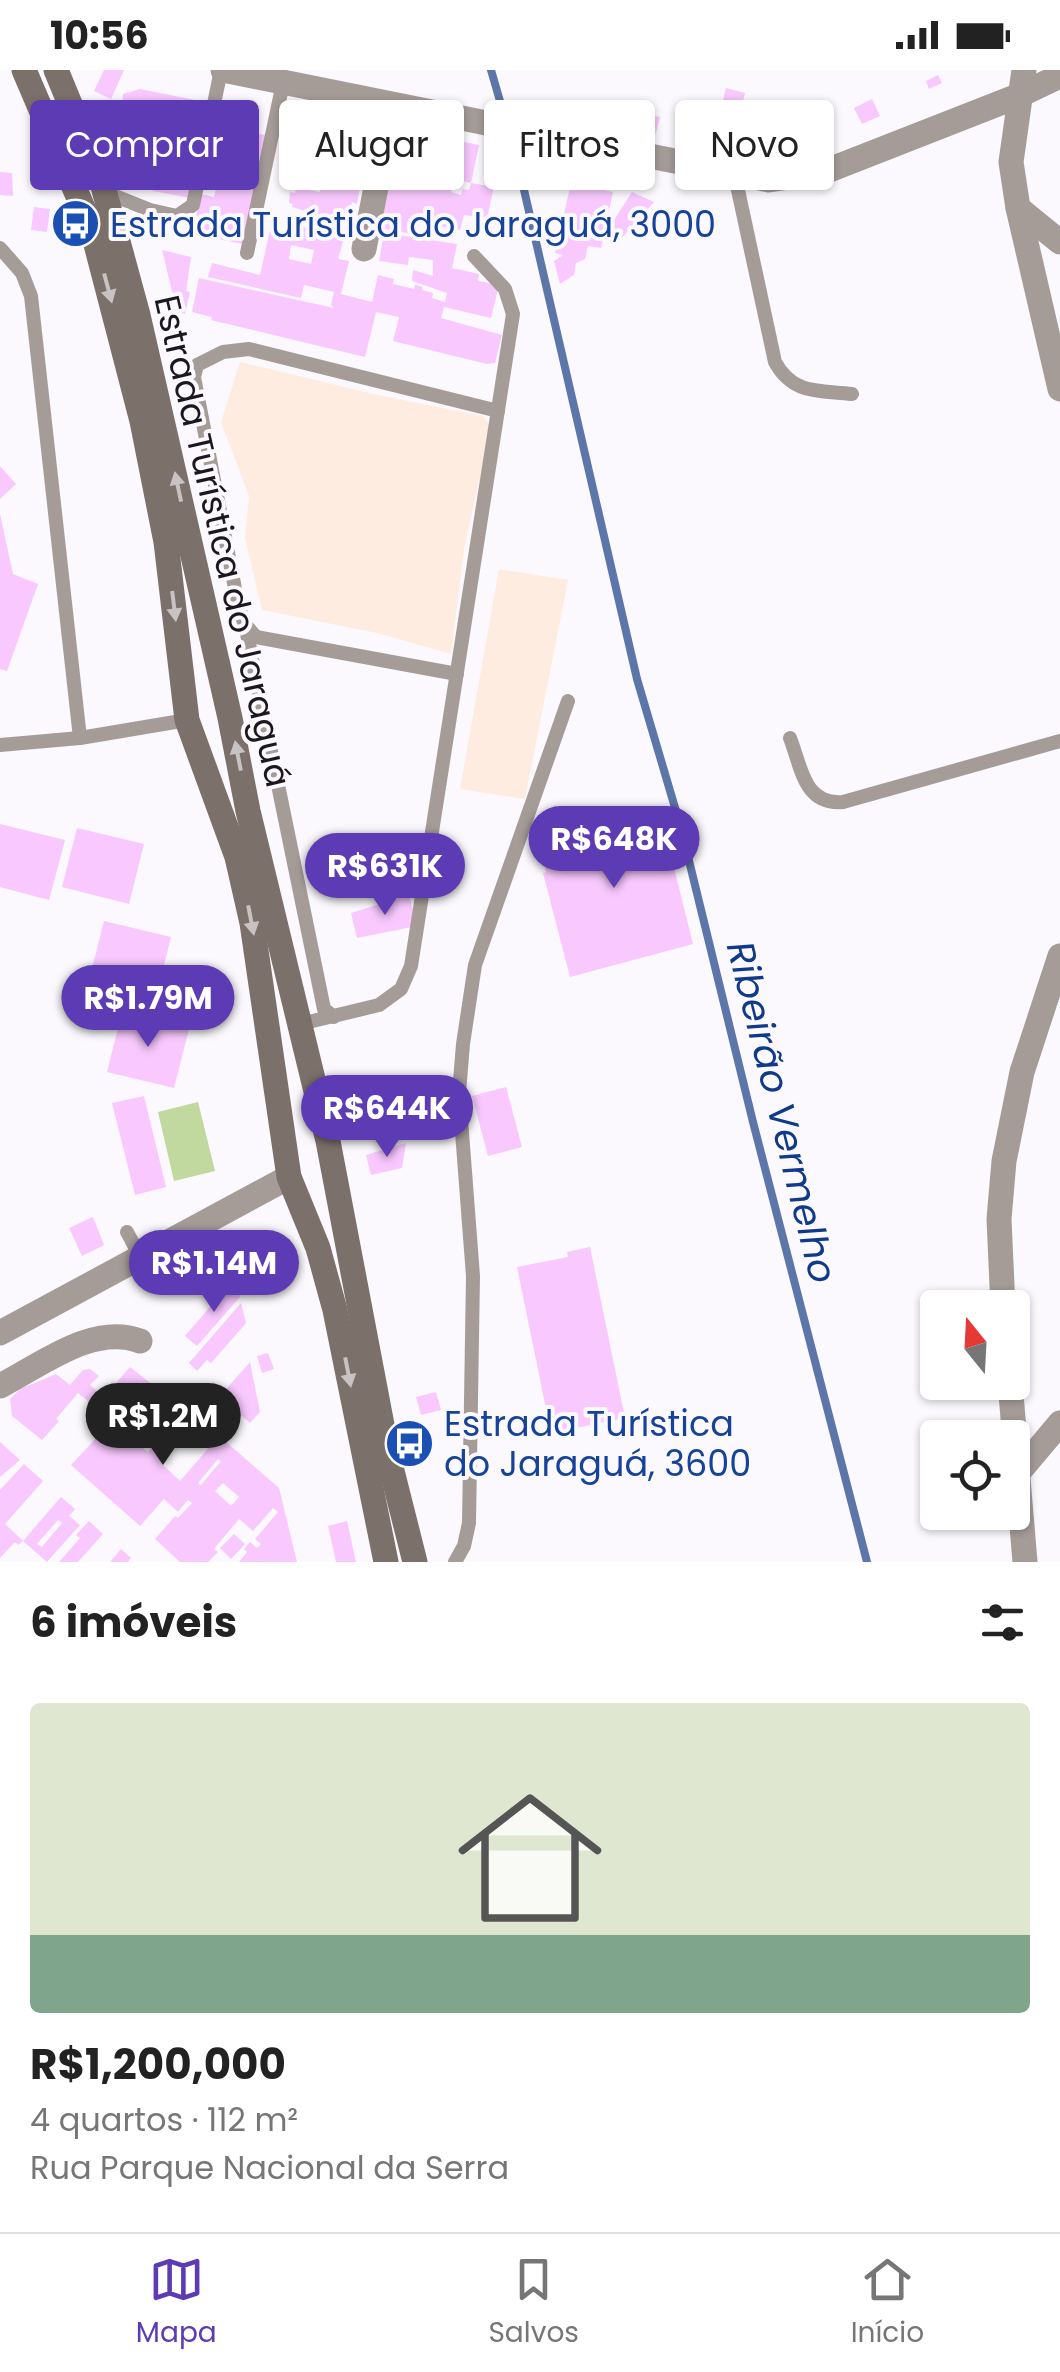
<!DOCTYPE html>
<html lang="pt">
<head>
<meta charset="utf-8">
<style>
	:root { --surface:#fff; --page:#f2f2f2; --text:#222; --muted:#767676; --line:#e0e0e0; --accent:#5c3bb4 }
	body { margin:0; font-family:Poppins,sans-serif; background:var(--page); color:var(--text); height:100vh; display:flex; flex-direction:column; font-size:38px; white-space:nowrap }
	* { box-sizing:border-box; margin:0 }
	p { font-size:32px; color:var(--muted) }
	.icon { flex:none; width:55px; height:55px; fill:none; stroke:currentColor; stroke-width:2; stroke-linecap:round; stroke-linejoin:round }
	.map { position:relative; height:1492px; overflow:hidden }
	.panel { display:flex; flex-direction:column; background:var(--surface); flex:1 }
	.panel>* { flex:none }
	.top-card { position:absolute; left:30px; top:30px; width:1000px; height:90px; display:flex; gap:20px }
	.needle { width:65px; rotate:342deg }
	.tools { position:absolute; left:920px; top:1220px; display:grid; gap:20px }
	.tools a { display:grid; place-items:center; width:110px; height:110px; border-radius:10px; background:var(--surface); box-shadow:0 2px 8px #0004; font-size:50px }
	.price { position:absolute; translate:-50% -85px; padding:0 22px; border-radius:35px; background:var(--accent); color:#fff; font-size:32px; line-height:65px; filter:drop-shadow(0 2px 5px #0008) }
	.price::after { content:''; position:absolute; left:50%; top:60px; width:30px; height:22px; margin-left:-15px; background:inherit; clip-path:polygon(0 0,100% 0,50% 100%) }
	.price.active { background:#222; color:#fff }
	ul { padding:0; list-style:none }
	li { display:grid; align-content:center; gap:20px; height:530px; padding:0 30px }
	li+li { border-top:2px solid var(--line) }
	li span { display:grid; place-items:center; height:310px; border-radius:10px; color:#555 }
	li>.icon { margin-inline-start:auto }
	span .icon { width:180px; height:180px; fill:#fffc; stroke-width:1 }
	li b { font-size:42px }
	h2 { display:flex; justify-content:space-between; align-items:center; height:120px; padding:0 30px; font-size:42px }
	.chip { padding:0 35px; border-radius:10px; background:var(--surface); box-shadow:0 2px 8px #0004; font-size:35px; line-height:90px }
	.chip.active { background:var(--accent); color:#fff }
	.status { display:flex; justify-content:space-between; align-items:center; height:70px; padding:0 50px; background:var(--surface); direction:ltr }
	.status svg { height:28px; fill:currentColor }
	.tabs { display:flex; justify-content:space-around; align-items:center; height:140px; border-top:2px solid var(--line); background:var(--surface); font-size:28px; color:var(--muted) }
	.tabs a { display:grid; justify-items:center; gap:5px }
	.tabs .active { color:var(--accent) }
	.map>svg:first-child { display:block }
	.industrial { fill:#feece1 }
	.green { fill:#c1d89f }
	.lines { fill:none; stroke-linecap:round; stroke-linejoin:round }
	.stream { stroke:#5c76a9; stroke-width:8 }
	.building { fill:#f8c8fe; fill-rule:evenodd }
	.lane { stroke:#a59c98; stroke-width:14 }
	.street { stroke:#a59c98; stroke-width:25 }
	.secondary { stroke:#7c706a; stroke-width:25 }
	.oneway { fill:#c8c2c2 }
	.labels { text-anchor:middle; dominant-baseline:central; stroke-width:8; stroke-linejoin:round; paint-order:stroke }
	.transit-label { font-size:35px; fill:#164399; stroke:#fbf9fd; text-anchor:start }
	.street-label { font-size:35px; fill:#1a171e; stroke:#fbf9fd }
	.water-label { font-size:38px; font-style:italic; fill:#0f3989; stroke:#fbf9fd }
</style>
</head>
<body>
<div class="status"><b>10:56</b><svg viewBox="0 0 49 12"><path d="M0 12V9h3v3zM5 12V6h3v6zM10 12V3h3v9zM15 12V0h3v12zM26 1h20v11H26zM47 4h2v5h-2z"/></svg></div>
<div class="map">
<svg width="1060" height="1492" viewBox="0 0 1060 1492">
	<rect width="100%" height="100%" fill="#fbf9fd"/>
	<!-- industrial -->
	<g class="industrial">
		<polygon points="240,292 378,325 483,346 491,357 464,479 451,584 377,563 262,540 245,468 249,426 221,352"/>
		<polygon points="499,499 568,510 525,729 460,719"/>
	</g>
	<!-- green -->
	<polygon class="green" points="198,1032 215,1101 174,1111 158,1042"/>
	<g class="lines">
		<!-- stream -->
		<g class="stream">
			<polyline points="491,0 502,38"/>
			<polyline points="515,81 637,609 681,758 753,1052 867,1492"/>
		</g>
	</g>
	<!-- building -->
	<g class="building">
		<polygon points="104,0 124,0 111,29 94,21"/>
		<polygon points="938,5 942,13 929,19 926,11"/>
		<polygon points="726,18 745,23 740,43 721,39"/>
		<polygon points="140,19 210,33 190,128 153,121 122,41 123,24"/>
		<polygon points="872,29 880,46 862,54 854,38"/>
		<polygon points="295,33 307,36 305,49 370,67 367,81 361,80 354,111 352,110 350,116 360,118 357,134 352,132 347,153 292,137 293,134 289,133 290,122 295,123 296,118 320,122 322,110 333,112 334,107 321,103 320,109 299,104 302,93 291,91 289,102 282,101 284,87 290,88 294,68 288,68"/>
		<polygon points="569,33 582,36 579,48 566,45"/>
		<polygon points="632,42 660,47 656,63 629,57"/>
		<polygon points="217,57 266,65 243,174 192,164 201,124 214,127 226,73 214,70"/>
		<polygon points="782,66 794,80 780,91 771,93 762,83"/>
		<path d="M445,68l34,7 -8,38 -17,-4 -3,13 10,3 1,-6 7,1 2,-7 23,4 -7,31 -23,-3 -4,15 -41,-8 -2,13 -32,-6 -1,4 73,11 -5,24 27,6 -1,7 21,4 -8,33 -47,-11 -3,11 61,17 -7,28 -8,1 -94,-23 6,-24 -23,-5 -11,45 -154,-37 1,-3 -20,-5 7,-34 135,30 -3,-3 3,-13 -30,-7 -3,13 -93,-21 4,-14 48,12 10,-45 25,5 2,-9 48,9 -7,24 11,2 -8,33 31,8 6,-27 16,4 -1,5 21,5 1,-4 8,2 -1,3 11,3 -1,5 13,4 2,-9 -35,-12 1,-11 20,6v-16l-24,-3 -1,8 -29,-4 5,-28 -8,-1 7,-56 10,2 1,-7 18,2 -3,14 14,2 4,-19 11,3zM291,175l23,5 -3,14 -22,-5z"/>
		<polygon points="548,91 569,97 565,112 544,106"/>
		<polygon points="0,102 12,103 13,126 0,125"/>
		<polygon points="616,107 633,111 631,120 614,117"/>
		<polygon points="571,113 613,122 601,178 588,176 585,189 576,193 574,205 560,214 554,191 563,185 555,183"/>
		<polygon points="632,122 654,132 619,171 607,161"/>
		<polygon points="34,137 50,139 47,162 31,160"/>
		<polygon points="162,180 191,187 186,221 190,222 185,244 177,242"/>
		<polygon points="0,396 16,414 0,429"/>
		<polygon points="0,444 13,504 38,514 7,601 0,599"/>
		<polygon points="659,737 693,874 570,907 543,803 546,802 538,766"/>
		<polygon points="0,754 65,770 49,830 0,817"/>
		<polygon points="77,758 144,774 129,834 62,817"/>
		<polygon points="409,825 417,856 357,868 351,843"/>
		<polygon points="104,851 171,867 156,927 89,910"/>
		<polygon points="122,942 189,959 174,1018 107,1002"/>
		<polygon points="506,1017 522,1077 488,1086 472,1026"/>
		<polygon points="144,1026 166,1117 135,1125 112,1033"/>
		<polygon points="406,1073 402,1098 371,1105 366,1085"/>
		<polygon points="93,1147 104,1175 82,1186 69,1158"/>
		<polygon points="590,1177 625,1348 551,1363 517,1197 568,1187 567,1182"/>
		<polygon points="236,1214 240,1227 197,1276 185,1266 227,1217"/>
		<polygon points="241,1233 246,1253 211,1293 207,1290 197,1301 189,1293"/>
		<polygon points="268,1283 274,1299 262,1303 257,1286"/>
		<polygon points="250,1292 260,1342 250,1353 220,1326"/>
		<path d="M130,1297l29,23 -2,2 11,10 -26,30 4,3 26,-29 10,9 -24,27 4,3 30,-34 13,12 -12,14 -5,-4 -26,31 18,17 39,-45 60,52 18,74h-58l8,-10 -3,-3 6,-7 7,6 4,-4 -6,-5 23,-27 -5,-4 -20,23 -14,-12 -25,30 4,3 -10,10h-28l-25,-23 20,-23 3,2 14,-15 -4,-3 -10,12 -14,-13 -24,27 -69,-61 41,-44 -34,-28 -22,26 3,2 -17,19 -30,-24 -2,-17 10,-10 36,-15 14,11 13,-15 7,-1 9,7 -9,9 14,12zM126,1321l5,3 -13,17 -5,-4zM144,1367l9,9 -5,6 -10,-8zM218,1389l3,2 -20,24 -3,-2zM223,1413l16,14 -8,9 -16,-15z"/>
		<polygon points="436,1322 441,1340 421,1345 416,1327"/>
		<polygon points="0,1372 20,1390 0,1407"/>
		<polygon points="24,1394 43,1411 5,1454 23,1471 18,1475 15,1472 0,1488 0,1420"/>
		<path d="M61,1427l14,12 -6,7 11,9 -33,37 -24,-21zM58,1450l4,3 -20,24 -5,-3z"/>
		<polygon points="89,1451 103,1464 78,1492 59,1492 80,1468 76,1465"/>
		<polygon points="347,1451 356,1492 336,1492 328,1456"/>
		<polygon points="234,1464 245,1474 231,1489 220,1478"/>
		<polygon points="121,1479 131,1488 128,1492 110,1492"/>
	</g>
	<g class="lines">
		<!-- lane -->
		<g class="lane">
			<path d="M735,106l40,186c18,33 44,28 77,32"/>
			<polyline points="105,122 150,140 177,146 193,135 221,0"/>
			<polyline points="0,178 22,203 31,226 80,668"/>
			<polyline points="247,183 283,13"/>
			<polyline points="246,559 324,939 334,947"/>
			<polyline points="457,604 256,567 244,553 238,534 194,307 197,295 223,282 249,279 498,341"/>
			<path d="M790,668c12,31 14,67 53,64l217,-61"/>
			<polyline points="0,675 80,668 187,650"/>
			<polyline points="300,954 379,935 401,919 411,896 513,244 505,219 474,186"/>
			<polyline points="127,1162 141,1188"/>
			<polyline points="455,1492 464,1476 469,1453 473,1206 459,1023 463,974 475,895 568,631"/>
		</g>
		<!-- street -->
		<g class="street">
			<polyline points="223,0 769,110 824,102 1018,26 1060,6"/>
			<polyline points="1024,0 1011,92 1018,138 1060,319"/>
			<polyline points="1018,138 1060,172"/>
			<polyline points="364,179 392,35"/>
			<polyline points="1003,1238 999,1149 1004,1091 1022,1002 1060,886"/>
			<polyline points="0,1263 289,1107"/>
			<polyline points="1010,1312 1025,1492"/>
			<path d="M0,1316c41,-21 93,-63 140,-45"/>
			<polyline points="1018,1403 1060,1353"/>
		</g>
		<!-- secondary -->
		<g class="secondary">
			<polyline points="24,0 92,159 142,351 166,472 187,650 237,787 252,853 289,1107 318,1178 335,1240 386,1492"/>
			<polyline points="56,0 101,109 138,245 230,648 248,741 328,1071 387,1381 415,1492"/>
		</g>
	</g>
	<!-- one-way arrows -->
	<defs><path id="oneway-solid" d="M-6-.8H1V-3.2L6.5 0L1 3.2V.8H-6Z" transform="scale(2.5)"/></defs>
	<g class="oneway">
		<use href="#oneway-solid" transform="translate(108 218) rotate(75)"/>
		<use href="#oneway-solid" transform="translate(178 417) rotate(-102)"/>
		<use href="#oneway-solid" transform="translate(174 536) rotate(83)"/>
		<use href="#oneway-solid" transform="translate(238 686) rotate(-101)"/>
		<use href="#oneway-solid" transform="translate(251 850) rotate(79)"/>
		<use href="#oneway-solid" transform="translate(348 1302) rotate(79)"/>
	</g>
	<!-- icons -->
	<defs>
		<symbol id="bus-disc" viewBox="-11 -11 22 22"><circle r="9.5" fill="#1a4fb4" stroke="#fbf9fd"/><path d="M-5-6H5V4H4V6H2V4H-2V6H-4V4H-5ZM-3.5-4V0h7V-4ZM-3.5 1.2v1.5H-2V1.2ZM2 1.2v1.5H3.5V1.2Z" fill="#fff"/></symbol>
	</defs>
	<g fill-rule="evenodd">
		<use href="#bus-disc" x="48" y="126" width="55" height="55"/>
		<use href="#bus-disc" x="382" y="1346" width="55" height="55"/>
	</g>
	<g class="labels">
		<!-- transit labels -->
		<g class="transit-label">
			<text x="110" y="154">Estrada Turística do Jaraguá, 3000</text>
			<text x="444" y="1353">Estrada Turística<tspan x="444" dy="40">do Jaraguá, 3600</tspan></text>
		</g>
		<!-- street labels -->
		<g class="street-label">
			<text transform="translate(223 471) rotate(77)">Estrada Turística do Jaraguá</text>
		</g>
		<!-- water labels -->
		<g class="water-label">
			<text transform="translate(782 1042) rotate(76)">Ribeirão Vermelho</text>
		</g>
	</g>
</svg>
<div class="tools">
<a><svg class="needle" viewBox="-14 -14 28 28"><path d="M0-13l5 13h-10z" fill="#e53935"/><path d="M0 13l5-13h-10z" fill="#767676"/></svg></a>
<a><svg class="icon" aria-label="locate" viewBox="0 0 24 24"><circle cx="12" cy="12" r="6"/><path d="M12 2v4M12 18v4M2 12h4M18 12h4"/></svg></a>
</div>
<b class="price" style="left:614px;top:821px">R$648K</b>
<b class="price" style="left:385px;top:848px">R$631K</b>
<b class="price" style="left:148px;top:980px">R$1.79M</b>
<b class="price" style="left:387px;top:1090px">R$644K</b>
<b class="price" style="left:214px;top:1245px">R$1.14M</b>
<b class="price active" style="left:163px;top:1398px">R$1.2M</b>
<div class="top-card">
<a class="chip active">Comprar</a>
<a class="chip">Alugar</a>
<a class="chip">Filtros</a>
<a class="chip">Novo</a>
</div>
</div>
<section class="panel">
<h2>6 imóveis<svg class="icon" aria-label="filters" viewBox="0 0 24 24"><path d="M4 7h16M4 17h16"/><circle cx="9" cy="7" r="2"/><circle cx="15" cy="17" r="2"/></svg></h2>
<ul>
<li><span style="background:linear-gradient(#dfe7d0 75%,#7fa58c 0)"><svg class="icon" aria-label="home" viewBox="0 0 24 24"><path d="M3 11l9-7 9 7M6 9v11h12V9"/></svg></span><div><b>R$1,200,000</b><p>4 quartos · 112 m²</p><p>Rua Parque Nacional da Serra</p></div></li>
</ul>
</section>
<nav class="tabs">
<a class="active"><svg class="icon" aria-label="map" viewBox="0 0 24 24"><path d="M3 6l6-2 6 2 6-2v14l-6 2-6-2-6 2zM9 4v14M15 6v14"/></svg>Mapa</a>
<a><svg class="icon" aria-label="saved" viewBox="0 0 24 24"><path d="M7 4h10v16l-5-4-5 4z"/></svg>Salvos</a>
<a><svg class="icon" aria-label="home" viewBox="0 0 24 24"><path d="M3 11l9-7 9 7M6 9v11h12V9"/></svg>Início</a>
</nav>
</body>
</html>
